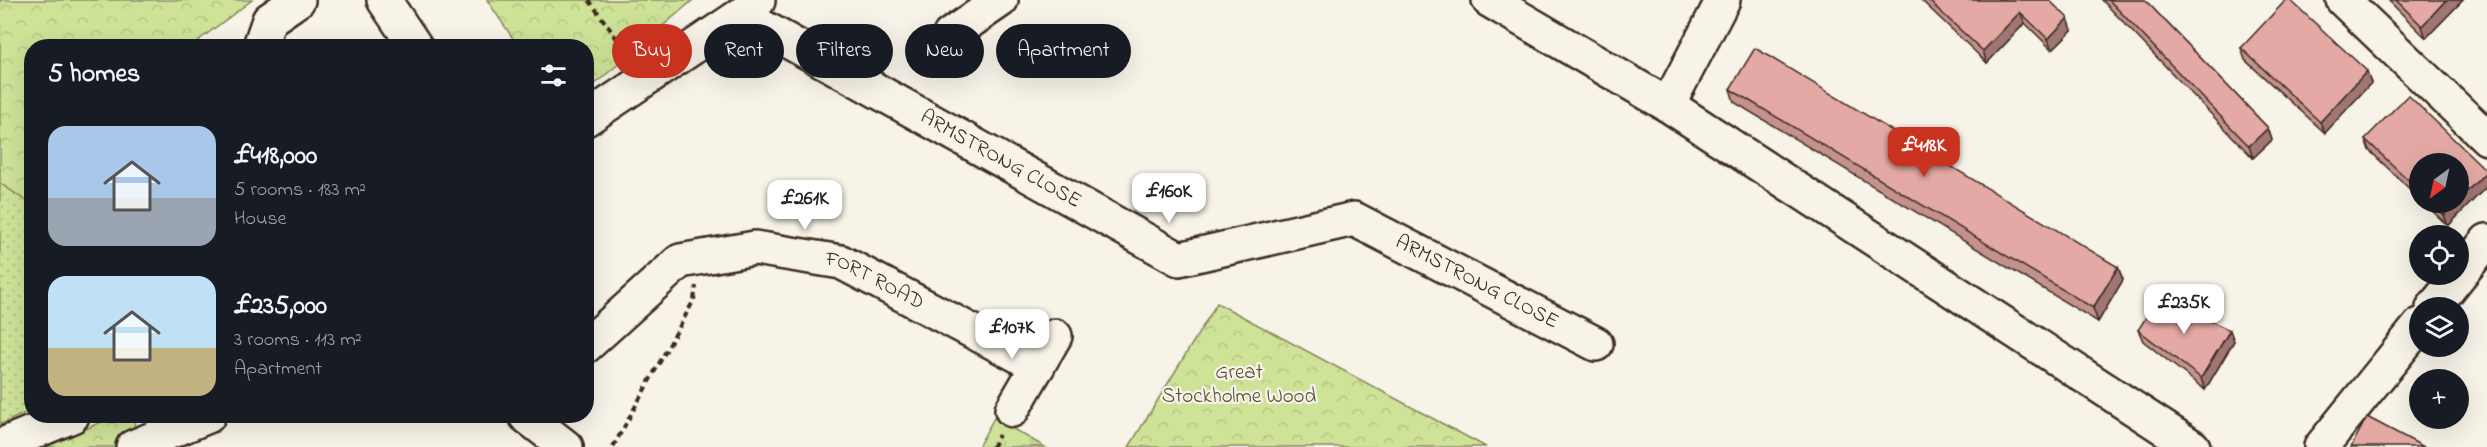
<!DOCTYPE html>
<html lang="en">
<head>
<meta charset="utf-8">
<style>
	:root { --surface:#171b24; --page:#242831; --text:#f1f3f6; --muted:#9ea1a6; --accent:#c8321e }
	body { margin:0; font-family:"Indie Flower",sans-serif; background:var(--page); color:var(--text); height:100vh; display:flex; flex-direction:column; font-size:22px; white-space:nowrap }
	* { box-sizing:border-box; margin:0 }
	p { font-size:20px; color:var(--muted) }
	.icon { flex:none; width:33px; height:33px; fill:none; stroke:currentColor; stroke-width:2; stroke-linecap:round; stroke-linejoin:round }
	.map { position:relative; flex:1; overflow:hidden }
	.sheet { position:absolute; left:24px; top:39px; width:570px; height:384px; display:flex; flex-direction:column; background:var(--surface); border-radius:24px; box-shadow:0 6px 24px #0002 }
	.sheet>* { flex:none }
	.hud { position:absolute; left:612px; top:24px; width:570px; height:54px; display:flex; gap:12px }
	.needle { width:39px; rotate:213deg }
	.buttons { position:absolute; left:2409px; top:153px; display:grid; gap:12px }
	.buttons a { display:grid; place-items:center; width:60px; height:60px; border-radius:50%; background:var(--surface); box-shadow:0 6px 24px #0002; font-size:30px }
	.price { position:absolute; translate:-50% -51px; padding:0 14px; border-radius:12px; background:#fff; color:#222; font-size:20px; line-height:39px; filter:drop-shadow(0 2px 3px #0008) }
	.price::after { content:''; position:absolute; left:50%; top:36px; width:18px; height:14px; margin-left:-9px; background:inherit; clip-path:polygon(0 0,100% 0,50% 100%) }
	.price.current { background:var(--accent); color:#fff }
	ul { padding:0; list-style:none }
	li { display:flex; align-items:center; gap:18px; height:150px; padding:0 24px }
	li span { display:grid; place-items:center; flex:none; width:168px; height:120px; border-radius:18px; color:#555 }
	li>.icon { margin-inline-start:auto }
	span .icon { width:72px; height:72px; fill:#fffc; stroke-width:1 }
	li b { font-size:26px }
	h2 { display:flex; justify-content:space-between; align-items:center; height:72px; padding:0 24px; font-size:26px }
	.chip { padding:0 21px; border-radius:27px; background:var(--surface); box-shadow:0 6px 24px #0002; font-size:21px; line-height:54px }
	.chip.current { background:var(--accent); color:#fff }
	.map>svg:first-child { display:block }
	.grass { fill:url(#grass-dots); stroke:#84865b; stroke-width:1.5 }
	.forest { fill:url(#forest-crowns); stroke:#84865b; stroke-width:1.5 }
	.park { fill:url(#park-tufts); stroke:#84865b; stroke-width:1.5 }
	.lines { fill:none; stroke-linecap:round; stroke-linejoin:round }
	.minor-casing { stroke:#3b2a1e; stroke-width:38 }
	.path { stroke:#3b2a1e; stroke-width:4; stroke-dasharray:6 4.5; stroke-linecap:butt }
	.minor { stroke:#f7f3e8; stroke-width:33 }
	.wall { fill:#c4918e; stroke:#3b2a1e; stroke-width:1.5 }
	.shaded-wall { fill:#a07674; stroke:#3b2a1e; stroke-width:1.5 }
	.building { fill:#e4a9a5; stroke:#3b2a1e; stroke-width:1.5 }
	.labels { text-anchor:middle; dominant-baseline:central; stroke-width:4.5; stroke-linejoin:round; paint-order:stroke }
	.street-label { font-size:21px; fill:#3b2a1e; stroke:#f7f3e8 }
	.park-label { font-size:21px; fill:#584f36; stroke:#f7f3e8 }
</style>
</head>
<body>
<div class="map">
<svg width="2487" height="447" viewBox="0 0 2487 447">
	<defs>
		<pattern id="grass-dots" width="8" height="8" patternUnits="userSpaceOnUse" patternTransform="scale(1.5)"><rect width="8" height="8" fill="#cee398"/><path d="M2 2h.1M6 6h.1" fill="none" stroke="#b2c383" stroke-width="1.8" stroke-linecap="round"/></pattern>
		<pattern id="forest-crowns" width="20" height="18" patternUnits="userSpaceOnUse" patternTransform="scale(1.5)"><rect width="20" height="18" fill="#cee398"/><path d="M2 6a3 3 0 1 1 6 0M12 15a3 3 0 1 1 6 0" fill="none" stroke="#b2c383"/></pattern>
		<pattern id="park-tufts" width="24" height="20" patternUnits="userSpaceOnUse" patternTransform="scale(1.5)"><rect width="24" height="20" fill="#cee398"/><path d="M3 7l-1-3M5 7V3M7 7l1-3M15 17l-1-3M17 17v-4M19 17l1-3" fill="none" stroke="#b2c383"/></pattern>
	</defs>
	<rect width="100%" height="100%" fill="#f7f3e8"/>
	<filter id="ink" filterUnits="userSpaceOnUse"><feTurbulence type="fractalNoise" baseFrequency=".0167" numOctaves="2"/><feDisplacementMap in="SourceGraphic" scale="12" xChannelSelector="R" yChannelSelector="G"/><feConvolveMatrix kernelMatrix="1 2 1 2 8 2 1 2 1" color-interpolation-filters="sRGB"/></filter>
	<g filter="url(#ink)">
		<!-- grass -->
		<polygon class="grass" points="0,183 32,204 31,410 0,425"/>
		<!-- forest -->
		<g class="forest">
			<polygon points="0,0 252,0 191,46 32,46 31,204 0,183"/>
			<polygon points="487,0 693,0 587,91 586,46 518,46"/>
			<polygon points="1217,303 1486,447 1129,447"/>
			<polygon points="114,416 134,416 136,447 46,447"/>
		</g>
		<!-- park -->
		<polygon class="park" points="994,418 1045,447 978,447"/>
		<g class="lines">
			<defs>
				<g id="minor">
					<polyline points="384,0 415,46"/>
					<polyline points="1489,0 1668,105 1723,0"/>
					<polyline points="2343,0 2487,138"/>
					<path id="s1" d="M741,15l438,244 175,-40 242,125"/>
					<polyline points="950,35 1001,0"/>
					<polyline points="260,46 269,20 298,0"/>
					<polyline points="1668,105 2193,447"/>
					<polyline points="586,119 741,15 758,1"/>
					<polyline points="2433,308 2487,241"/>
					<path id="s2" d="M586,346l94,-85 75,-13 86,14 197,104"/>
					<polyline points="1012,410 1055,336"/>
					<polyline points="526,416 566,447"/>
					<polyline points="0,446 72,416"/>
					<polyline points="133,447 208,416"/>
					<polyline points="2321,447 2420,325"/>
				</g>
			</defs>
			<!-- minor casing -->
			<use href="#minor" class="minor-casing"/>
			<!-- path -->
			<g class="path">
				<polyline points="589,0 630,57"/>
				<polyline points="613,447 694,300 696,286"/>
				<polyline points="992,447 999,435"/>
			</g>
			<!-- minor -->
			<use href="#minor" class="minor"/>
		</g>
		<!-- wall -->
		<g class="wall">
			<polygon points="1921,0 2049,0 2072,30 2052,50 2025,23 1987,63"/>
			<polygon points="2102,0 2145,0 2268,128 2272,140 2253,158"/>
			<polygon points="2388,0 2463,0 2426,38"/>
			<polygon points="2241,48 2371,83 2325,133 2245,60"/>
			<polygon points="1730,89 2118,267 2123,280 2098,322 1734,102"/>
			<polygon points="2365,139 2487,171 2487,186 2448,226 2423,202 2458,202 2420,164 2420,199 2369,150"/>
			<polygon points="2138,330 2234,341 2205,390 2143,341"/>
		</g>
		<!-- shaded-wall -->
		<g class="shaded-wall">
			<polygon points="2446,0 2463,0 2426,38 2422,26"/>
			<polygon points="2020,12 2025,23 1987,63 1983,51"/>
			<polygon points="2068,18 2072,30 2052,50 2048,39"/>
			<polygon points="2367,71 2371,83 2325,133 2320,122"/>
			<polygon points="2268,128 2272,140 2253,158 2249,146"/>
			<polygon points="2487,171 2487,186 2448,226 2444,215 2456,202 2458,202 2458,200"/>
			<polygon points="2118,267 2123,280 2098,322 2093,308"/>
			<polygon points="2230,330 2234,341 2205,390 2201,378"/>
		</g>
		<!-- building -->
		<g class="building">
			<polygon points="1928,0 2049,0 2068,18 2048,39 2020,12 1983,51"/>
			<polygon points="2109,0 2145,0 2268,128 2249,146"/>
			<polygon points="2286,0 2290,0 2367,71 2320,122 2241,48"/>
			<polygon points="2396,0 2446,0 2422,26"/>
			<polygon points="1755,48 2118,267 2093,308 1730,89"/>
			<polygon points="2408,95 2487,171 2458,200 2458,164 2420,164 2420,191 2365,139"/>
			<polygon points="2431,202 2456,202 2444,215"/>
			<polygon points="2159,297 2230,330 2201,378 2138,330"/>
			<polygon points="2367,417 2424,447 2351,447"/>
		</g>
	</g>
	<g class="labels">
		<!-- street labels -->
		<g class="street-label">
			<text stroke="none"><textPath href="#s1" startOffset="297">ARMSTRONG CLOSE</textPath></text>
			<text stroke="none"><textPath href="#s1" startOffset="819">ARMSTRONG CLOSE</textPath></text>
			<text stroke="none"><textPath href="#s2" startOffset="328">FORT ROAD</textPath></text>
		</g>
		<!-- park labels -->
		<g class="park-label">
			<text x="1239" y="373">Great<tspan x="1239" dy="24">Stockholme Wood</tspan></text>
		</g>
	</g>
</svg>
<div class="buttons">
<a><svg class="needle" viewBox="-14 -14 28 28"><path d="M0-13l5 13h-10z" fill="#e53935"/><path d="M0 13l5-13h-10z" fill="#9ea1a6"/></svg></a>
<a><svg class="icon" aria-label="locate" viewBox="0 0 24 24"><circle cx="12" cy="12" r="6"/><path d="M12 2v4M12 18v4M2 12h4M18 12h4"/></svg></a>
<a><svg class="icon" aria-label="layers" viewBox="0 0 24 24"><path d="M12 4l9 5-9 5-9-5zM3 14l9 5 9-5"/></svg></a>
<a>+</a>
</div>
<b class="price current" style="left:1924px;top:178px">£418K</b>
<b class="price" style="left:1169px;top:224px">£160K</b>
<b class="price" style="left:805px;top:231px">£261K</b>
<b class="price" style="left:2184px;top:335px">£235K</b>
<b class="price" style="left:1012px;top:360px">£107K</b>
<div class="hud">
<a class="chip current">Buy</a>
<a class="chip">Rent</a>
<a class="chip">Filters</a>
<a class="chip">New</a>
<a class="chip">Apartment</a>
</div>
<section class="sheet">
<h2>5 homes<svg class="icon" aria-label="filters" viewBox="0 0 24 24"><path d="M4 7h16M4 17h16"/><circle cx="9" cy="7" r="2"/><circle cx="15" cy="17" r="2"/></svg></h2>
<ul>
<li><span style="background:linear-gradient(#a9c7e8 60%,#9aa5b1 0)"><svg class="icon" aria-label="home" viewBox="0 0 24 24"><path d="M3 11l9-7 9 7M6 9v11h12V9"/></svg></span><div><b>£418,000</b><p>5 rooms · 183 m²</p><p>House</p></div></li>
<li><span style="background:linear-gradient(#bfe0f5 60%,#c2b280 0)"><svg class="icon" aria-label="home" viewBox="0 0 24 24"><path d="M3 11l9-7 9 7M6 9v11h12V9"/></svg></span><div><b>£235,000</b><p>3 rooms · 113 m²</p><p>Apartment</p></div></li>
</ul>
</section>
</div>
</body>
</html>
